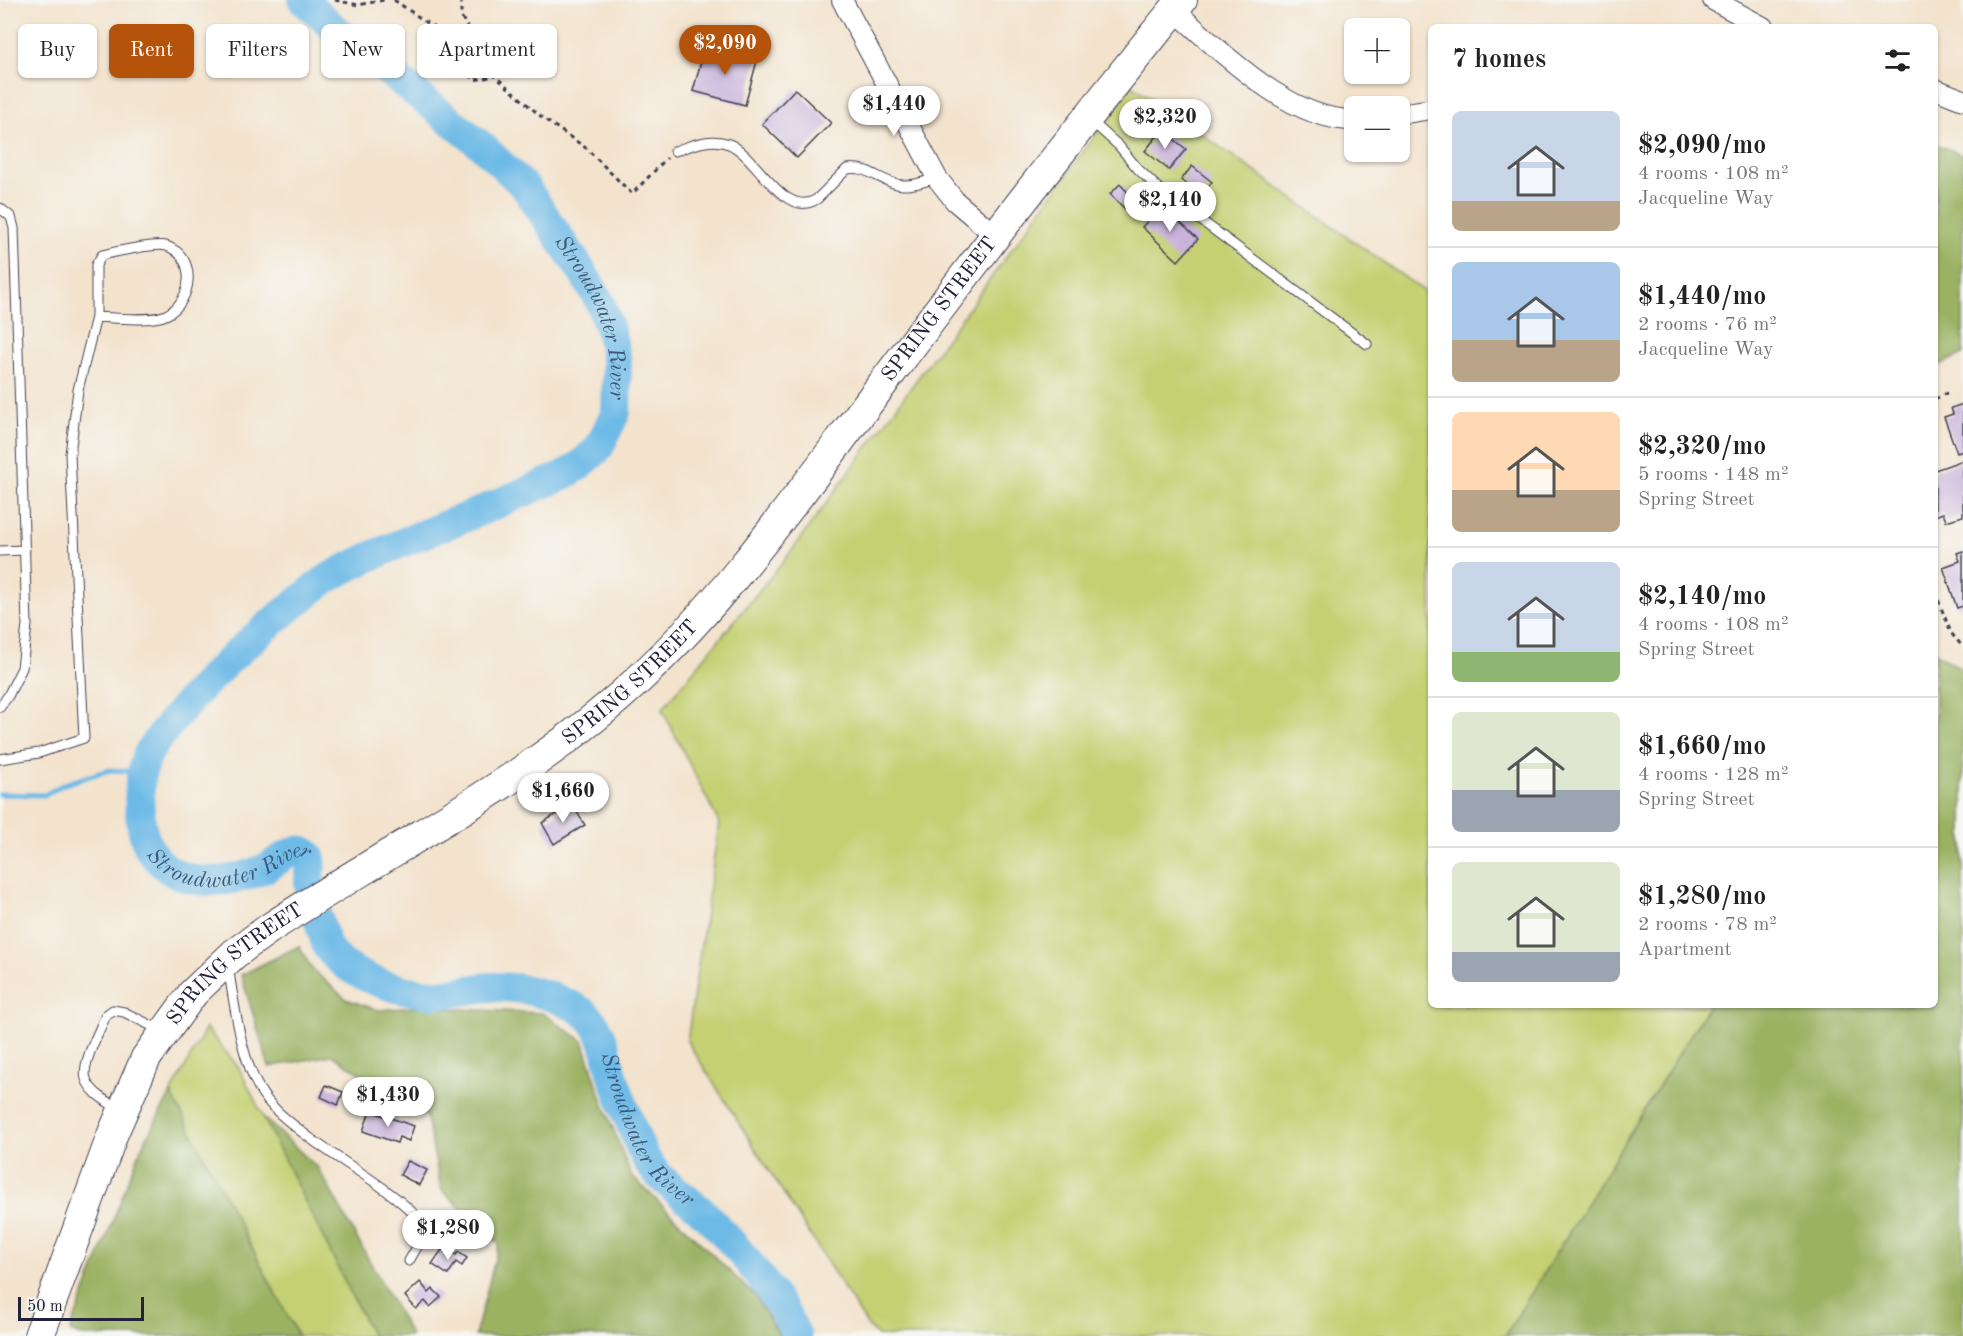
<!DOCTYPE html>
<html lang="en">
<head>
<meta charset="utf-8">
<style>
	:root { --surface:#fff; --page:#f2f2f2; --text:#222; --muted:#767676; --line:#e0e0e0; --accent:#b45309 }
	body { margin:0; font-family:"Old Standard TT",serif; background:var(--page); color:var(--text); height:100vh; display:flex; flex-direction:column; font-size:22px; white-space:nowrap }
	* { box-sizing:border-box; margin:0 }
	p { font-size:20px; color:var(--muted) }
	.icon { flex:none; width:33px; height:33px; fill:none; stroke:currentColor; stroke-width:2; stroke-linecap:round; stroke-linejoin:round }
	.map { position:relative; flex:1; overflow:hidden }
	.details { position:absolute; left:1428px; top:24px; width:510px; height:984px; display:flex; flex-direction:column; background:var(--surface); border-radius:9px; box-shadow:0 2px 4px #0004 }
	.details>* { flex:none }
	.guide { position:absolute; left:18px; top:24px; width:570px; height:54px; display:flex; gap:12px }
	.controls { position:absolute; left:1344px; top:18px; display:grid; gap:12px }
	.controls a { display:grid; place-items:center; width:66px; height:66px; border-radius:9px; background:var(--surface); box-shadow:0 2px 4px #0004; font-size:30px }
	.scale { position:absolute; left:18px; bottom:15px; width:126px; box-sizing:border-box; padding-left:6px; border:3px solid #22223b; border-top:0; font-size:16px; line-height:21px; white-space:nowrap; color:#22223b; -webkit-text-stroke:4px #f6f6f2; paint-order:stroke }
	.price { position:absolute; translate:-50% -51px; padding:0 14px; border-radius:21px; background:#fff; color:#222; font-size:20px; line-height:39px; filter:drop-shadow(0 2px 3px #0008) }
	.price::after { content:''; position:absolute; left:50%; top:36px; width:18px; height:14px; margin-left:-9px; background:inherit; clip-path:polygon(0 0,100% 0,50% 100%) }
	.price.on { background:var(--accent); color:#fff }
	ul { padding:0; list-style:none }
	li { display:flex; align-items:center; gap:18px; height:150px; padding:0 24px }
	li+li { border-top:2px solid var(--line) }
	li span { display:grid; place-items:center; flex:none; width:168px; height:120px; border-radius:9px; color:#555 }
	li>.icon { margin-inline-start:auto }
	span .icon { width:72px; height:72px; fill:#fffc; stroke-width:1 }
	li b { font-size:26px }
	h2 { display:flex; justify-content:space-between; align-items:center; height:72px; padding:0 24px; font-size:26px }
	.chip { padding:0 21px; border-radius:9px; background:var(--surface); box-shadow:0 2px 4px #0004; font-size:21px; line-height:54px }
	.chip.on { background:var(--accent); color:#fff }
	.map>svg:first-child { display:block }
	.green { fill:#c4d072; stroke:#737956; stroke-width:1.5 }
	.forest { fill:#9bb264; stroke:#5e6a50; stroke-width:1.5 }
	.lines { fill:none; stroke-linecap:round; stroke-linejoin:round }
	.stream { stroke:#6dbae7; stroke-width:5 }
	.river { stroke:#6dbae7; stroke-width:30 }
	.building { fill:#cab3db }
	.service-casing { stroke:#413f51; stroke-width:11 }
	.minor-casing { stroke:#413f51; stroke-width:22 }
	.primary-casing { stroke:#413f51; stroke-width:32 }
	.path { stroke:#413f51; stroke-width:3; stroke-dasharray:4.5 4.5; stroke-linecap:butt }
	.service { stroke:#fff; stroke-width:9 }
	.minor { stroke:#fff; stroke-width:20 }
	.primary { stroke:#fff; stroke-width:30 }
	.labels { text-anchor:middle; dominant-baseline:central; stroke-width:4.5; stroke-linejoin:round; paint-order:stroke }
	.street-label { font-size:21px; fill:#22223b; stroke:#f6f6f2 }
	.water-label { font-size:22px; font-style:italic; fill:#3c5777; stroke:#f6f6f2 }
</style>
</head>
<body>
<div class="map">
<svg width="1963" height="1336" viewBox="0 0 1963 1336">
	<rect width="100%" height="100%" fill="#f6f6f2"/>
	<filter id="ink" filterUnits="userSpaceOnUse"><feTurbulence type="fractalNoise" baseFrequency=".0167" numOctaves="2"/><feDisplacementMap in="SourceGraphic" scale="12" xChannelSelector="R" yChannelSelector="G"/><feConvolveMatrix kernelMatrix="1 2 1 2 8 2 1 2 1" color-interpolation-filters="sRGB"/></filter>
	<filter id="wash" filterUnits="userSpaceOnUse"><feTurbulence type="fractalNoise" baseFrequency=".008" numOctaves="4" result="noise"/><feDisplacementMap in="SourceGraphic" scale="24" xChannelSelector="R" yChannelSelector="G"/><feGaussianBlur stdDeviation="1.35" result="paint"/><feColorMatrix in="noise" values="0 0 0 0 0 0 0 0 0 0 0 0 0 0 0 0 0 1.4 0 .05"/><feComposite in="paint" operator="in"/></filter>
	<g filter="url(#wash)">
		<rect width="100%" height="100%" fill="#f3e3cd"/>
		<!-- green -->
		<g class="green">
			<polygon points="1132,85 1431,296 1431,1005 1709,1005 1505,1336 878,1336 869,1328 687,1041 719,823 662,709 787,557"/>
			<polygon points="206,1028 239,1068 372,1336 149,1336 171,1093"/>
		</g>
		<!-- forest -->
		<g class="forest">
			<polygon points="1935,144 1963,155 1963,354 1935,367"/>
			<polygon points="1935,652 1963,670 1963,1336 1505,1336 1709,1005 1935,1005"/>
			<polygon points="299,946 312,969 346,999 378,1010 417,1007 542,1013 583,1041 602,1100 631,1175 756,1297 780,1336 475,1336 499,1244 441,1189 426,1115 332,1055 269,1067 241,975"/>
			<polygon points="171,1093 298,1336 83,1336 70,1331 141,1148"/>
			<polygon points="263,1117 318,1168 411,1336 372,1336"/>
		</g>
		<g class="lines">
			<!-- stream -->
			<polyline class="stream" points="0,794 45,795 64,784 109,770 142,772"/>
			<!-- river -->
			<path class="river" id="s1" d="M303,0l37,33 142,113 43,41 58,86 17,29 10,28 7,32 -1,50 -18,37 -19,17 -18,11c-34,13 -67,29 -100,42 -44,18 -87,34 -129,57 -13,7 -24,18 -36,27 -42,33 -84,70 -118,111 -11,13 -22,26 -30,40 -13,27 -12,82 8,104 28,32 75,26 110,10 10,-5 20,-15 31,-17 4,-1 9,0 12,4 5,7 0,19 0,27 1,16 13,47 18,65 21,30 73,46 109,47 19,0 39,-7 58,-7 30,0 60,8 86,23 25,15 27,48 35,72 8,22 21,61 33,80 14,22 41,36 60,55 34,35 68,75 89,119"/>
		</g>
		<g id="blocks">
			<!-- building -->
			<g class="building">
				<polygon points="705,47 757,61 745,105 693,91"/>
				<polygon points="795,89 831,123 797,158 762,124"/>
				<polygon points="1162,130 1186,149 1169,170 1145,151"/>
				<polygon points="1192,166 1212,182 1201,195 1181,180"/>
				<polygon points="1120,184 1134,199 1125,209 1110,194"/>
				<polygon points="1162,206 1198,239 1178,261 1142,227"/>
				<polygon points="1963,404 1963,451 1957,453 1944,417 1953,414 1951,408"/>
				<polygon points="1963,460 1963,516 1946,521 1943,513 1935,516 1935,470"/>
				<polygon points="1963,551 1963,606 1957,608 1943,567 1960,561 1957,553"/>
				<polygon points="572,804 585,825 554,844 542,823"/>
				<polygon points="326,1085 343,1092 338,1105 321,1097"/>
				<polygon points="370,1111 414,1126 409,1141 399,1137 397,1143 363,1131"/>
				<polygon points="408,1161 427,1170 419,1185 400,1175"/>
				<polygon points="444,1247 456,1255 458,1252 467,1258 462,1266 456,1262 448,1275 432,1264"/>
				<polygon points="420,1282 429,1293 433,1289 441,1297 430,1307 425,1301 416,1309 405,1296"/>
			</g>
		</g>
	</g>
	<g filter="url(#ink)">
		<use href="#blocks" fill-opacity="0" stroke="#413f51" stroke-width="1.5"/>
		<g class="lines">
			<defs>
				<g id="service">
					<polyline points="1090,120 1119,146 1138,169 1159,189 1367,344"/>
					<path d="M675,151c18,-6 35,-14 54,-7 27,10 55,77 88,55l30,-30c22,-4 35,15 56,16 11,1 23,-4 34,-7"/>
					<polyline points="0,208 11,217 14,228 27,625 22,668 8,696 0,707"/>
					<polyline points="0,551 25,550"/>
					<path d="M0,759l39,-6 45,-15 -14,-284 8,-64 18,-73c18,1 55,5 70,-2 27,-13 32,-59 0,-69 -10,-3 -52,6 -64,9l-6,10v52"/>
					<path d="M228,967c7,39 12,89 32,123 10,17 27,30 42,42 39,31 86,53 120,90l-1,18 -12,21"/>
					<path d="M118,1109c-11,-8 -27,-16 -32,-30 -5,-15 14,-49 20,-64l7,-5 11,2 36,18"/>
				</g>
				<g id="minor">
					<polyline points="842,0 937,178 955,201 995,235"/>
					<polyline points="1713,0 1763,27"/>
					<path d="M1174,10c47,41 115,111 180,110"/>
					<polyline points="1935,89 1963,100"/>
					<polyline points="1400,114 1431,109"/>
				</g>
				<g id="primary">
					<path id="s2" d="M39,1336l74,-203 33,-75 47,-65 41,-39 36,-26c122,-81 258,-146 367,-247 94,-87 167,-194 244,-295 98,-130 198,-260 301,-386"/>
				</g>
			</defs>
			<!-- service casing -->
			<use href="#service" class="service-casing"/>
			<!-- minor casing -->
			<use href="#minor" class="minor-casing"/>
			<!-- primary casing -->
			<use href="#primary" class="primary-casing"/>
			<!-- path -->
			<g class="path">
				<polyline points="335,0 358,5 384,0"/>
				<polyline points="394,0 439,31 474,80 495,76"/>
				<polyline points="461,0 461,16 495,76 544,119 586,148 632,194 667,158"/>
				<polyline points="1935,399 1949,392"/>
				<polyline points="1935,592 1951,633 1963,647"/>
			</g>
			<!-- service -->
			<use href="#service" class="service"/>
			<!-- minor -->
			<use href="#minor" class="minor"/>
			<!-- primary -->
			<use href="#primary" class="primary"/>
		</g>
	</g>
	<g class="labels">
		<!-- street labels -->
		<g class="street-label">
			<text stroke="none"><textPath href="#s2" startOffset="1402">SPRING STREET</textPath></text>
			<text stroke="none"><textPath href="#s2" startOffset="916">SPRING STREET</textPath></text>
			<text stroke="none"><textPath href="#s2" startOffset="429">SPRING STREET</textPath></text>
		</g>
		<!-- water labels -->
		<g class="water-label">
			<text stroke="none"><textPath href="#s1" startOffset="440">Stroudwater River</textPath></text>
			<text stroke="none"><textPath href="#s1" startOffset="1323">Stroudwater River</textPath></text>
			<text stroke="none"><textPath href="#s1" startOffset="1917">Stroudwater River</textPath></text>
		</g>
	</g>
</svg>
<div class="controls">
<a>+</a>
<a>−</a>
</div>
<div class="scale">50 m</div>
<b class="price on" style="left:725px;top:76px">$2,090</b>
<b class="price" style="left:894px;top:137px">$1,440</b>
<b class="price" style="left:1165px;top:150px">$2,320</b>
<b class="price" style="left:1170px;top:233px">$2,140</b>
<b class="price" style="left:563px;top:824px">$1,660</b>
<b class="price" style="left:388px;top:1128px">$1,430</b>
<b class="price" style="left:448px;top:1261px">$1,280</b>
<div class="guide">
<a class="chip">Buy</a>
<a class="chip on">Rent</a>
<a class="chip">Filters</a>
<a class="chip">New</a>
<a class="chip">Apartment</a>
</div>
<section class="details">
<h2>7 homes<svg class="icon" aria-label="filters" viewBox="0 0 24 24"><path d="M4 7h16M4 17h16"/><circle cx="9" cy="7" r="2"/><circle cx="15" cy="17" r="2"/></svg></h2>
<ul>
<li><span style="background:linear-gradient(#c9d6e8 75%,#b9a48a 0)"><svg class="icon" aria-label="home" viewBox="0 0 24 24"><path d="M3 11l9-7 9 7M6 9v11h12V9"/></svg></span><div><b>$2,090/mo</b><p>4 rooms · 108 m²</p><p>Jacqueline Way</p></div></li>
<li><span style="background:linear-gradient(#a9c7e8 65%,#b9a48a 0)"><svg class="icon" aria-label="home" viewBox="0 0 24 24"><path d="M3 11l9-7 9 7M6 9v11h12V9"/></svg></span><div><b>$1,440/mo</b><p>2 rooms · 76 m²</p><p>Jacqueline Way</p></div></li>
<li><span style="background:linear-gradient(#ffd9b3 65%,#b9a48a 0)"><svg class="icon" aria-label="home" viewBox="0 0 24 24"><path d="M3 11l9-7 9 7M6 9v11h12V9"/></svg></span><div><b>$2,320/mo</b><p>5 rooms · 148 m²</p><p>Spring Street</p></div></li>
<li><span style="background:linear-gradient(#c9d6e8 75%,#8fb573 0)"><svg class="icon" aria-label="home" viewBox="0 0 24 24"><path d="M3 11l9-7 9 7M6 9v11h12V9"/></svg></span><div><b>$2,140/mo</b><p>4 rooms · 108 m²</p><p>Spring Street</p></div></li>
<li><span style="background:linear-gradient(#dfe7d0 65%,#9aa5b1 0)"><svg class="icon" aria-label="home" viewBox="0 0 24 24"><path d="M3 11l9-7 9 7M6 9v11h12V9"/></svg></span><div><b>$1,660/mo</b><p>4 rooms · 128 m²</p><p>Spring Street</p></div></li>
<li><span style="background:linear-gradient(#dfe7d0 75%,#9aa5b1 0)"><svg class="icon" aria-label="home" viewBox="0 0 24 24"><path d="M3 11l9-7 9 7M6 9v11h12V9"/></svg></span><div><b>$1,280/mo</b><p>2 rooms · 78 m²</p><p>Apartment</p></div></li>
</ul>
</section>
</div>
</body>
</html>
